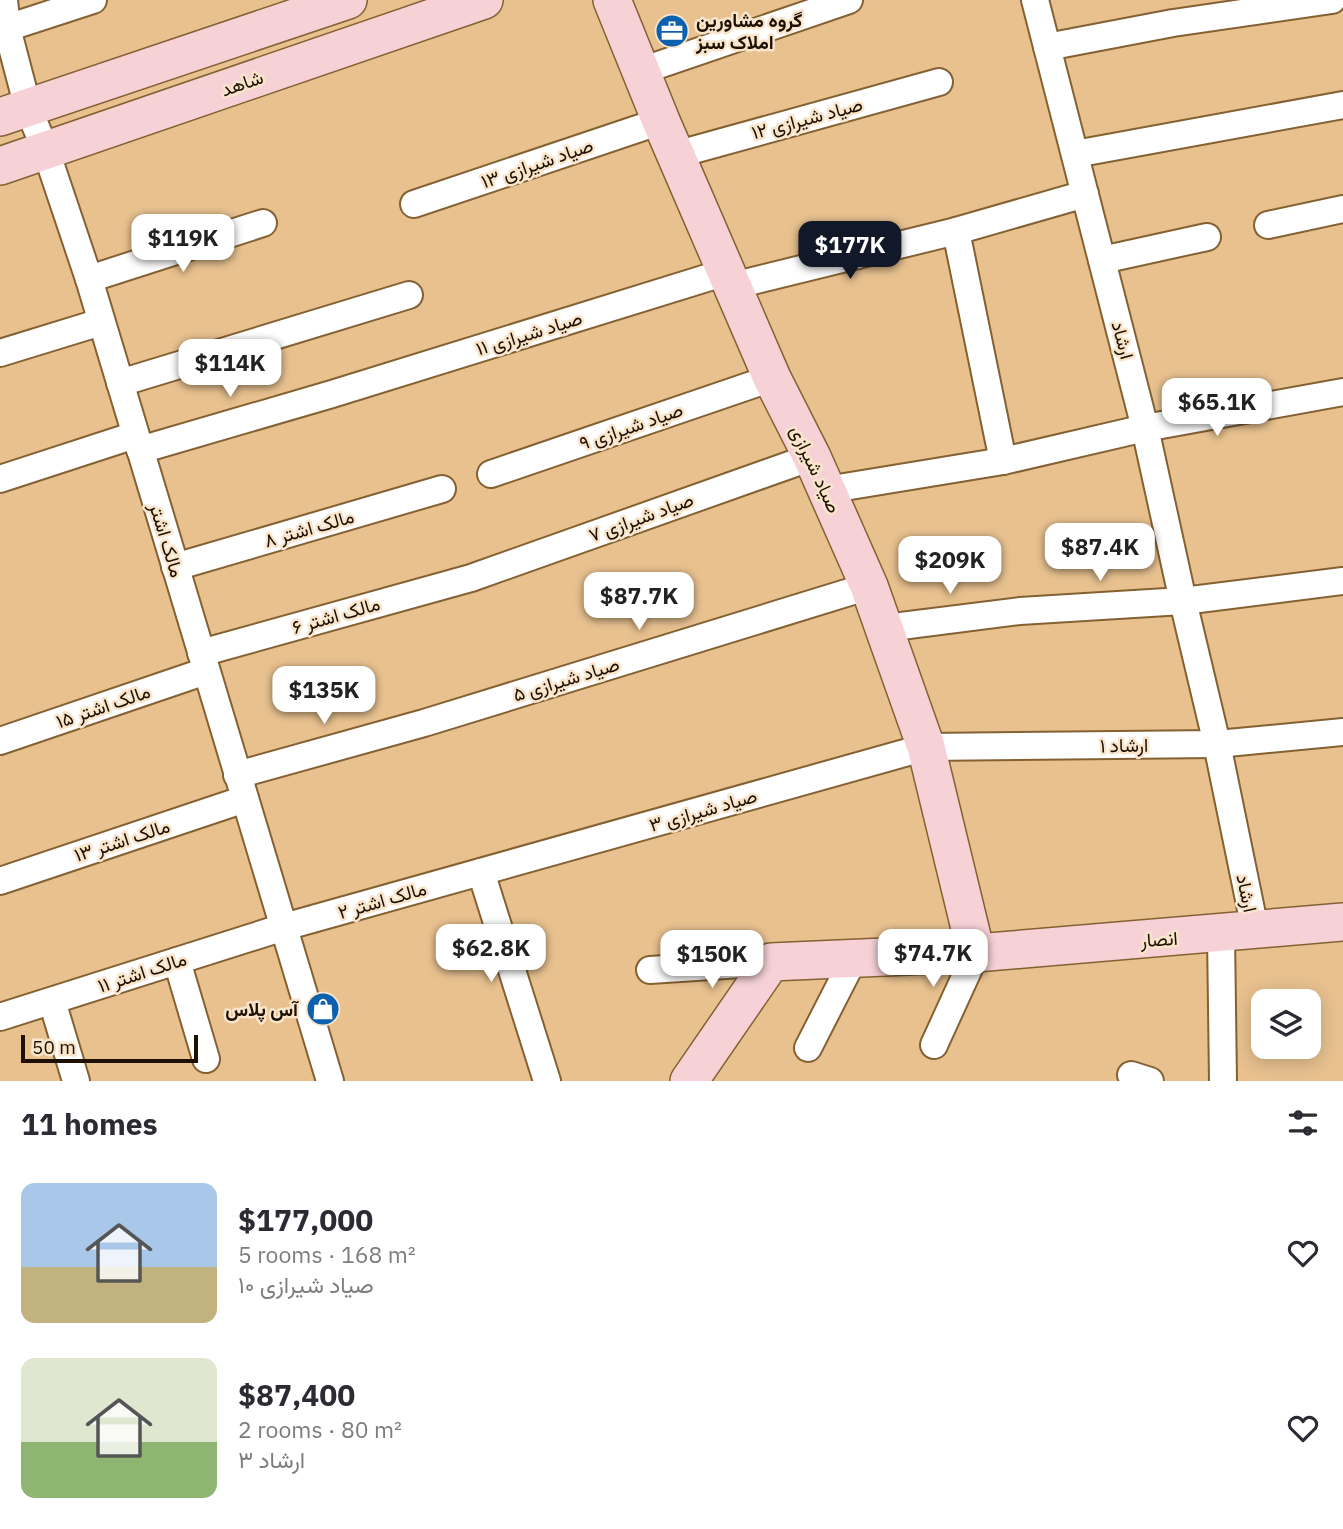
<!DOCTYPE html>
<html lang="en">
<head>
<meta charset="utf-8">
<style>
	:root { --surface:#fff; --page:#f7f7f7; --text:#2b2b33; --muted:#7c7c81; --accent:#111827 }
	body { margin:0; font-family:"IBM Plex Sans",Vazirmatn,sans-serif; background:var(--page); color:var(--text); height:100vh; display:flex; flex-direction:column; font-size:26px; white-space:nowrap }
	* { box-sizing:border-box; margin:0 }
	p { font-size:23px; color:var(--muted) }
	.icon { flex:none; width:38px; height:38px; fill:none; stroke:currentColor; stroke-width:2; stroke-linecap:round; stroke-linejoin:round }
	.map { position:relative; height:1081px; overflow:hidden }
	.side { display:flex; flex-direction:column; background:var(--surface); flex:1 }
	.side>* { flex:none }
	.buttons { position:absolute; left:1251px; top:989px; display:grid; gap:14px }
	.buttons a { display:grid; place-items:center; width:70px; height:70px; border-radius:14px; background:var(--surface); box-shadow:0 4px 18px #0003; font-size:35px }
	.scale { position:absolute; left:21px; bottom:18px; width:177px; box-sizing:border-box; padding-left:7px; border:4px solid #1d1000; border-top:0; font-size:19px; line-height:24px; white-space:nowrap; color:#1d1000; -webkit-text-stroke:5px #f9e5cc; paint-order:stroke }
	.price { position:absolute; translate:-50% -60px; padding:0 16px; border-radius:14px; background:#fff; color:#222; font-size:23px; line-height:46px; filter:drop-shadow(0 2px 4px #0008) }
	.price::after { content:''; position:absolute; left:50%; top:42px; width:21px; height:16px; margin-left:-10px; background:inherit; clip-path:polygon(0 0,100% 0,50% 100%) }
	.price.on { background:var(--accent); color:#fff }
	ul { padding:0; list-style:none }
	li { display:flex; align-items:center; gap:21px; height:175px; padding:0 21px }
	li span { display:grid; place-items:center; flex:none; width:196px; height:140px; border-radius:14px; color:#555 }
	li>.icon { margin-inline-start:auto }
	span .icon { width:84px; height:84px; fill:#fffc; stroke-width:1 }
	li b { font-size:30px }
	h2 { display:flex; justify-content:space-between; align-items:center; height:84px; padding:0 21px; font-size:30px }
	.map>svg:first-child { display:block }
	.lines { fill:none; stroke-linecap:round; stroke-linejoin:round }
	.street-casing { stroke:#846132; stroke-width:30 }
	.secondary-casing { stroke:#846132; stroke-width:40 }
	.street { stroke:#fff; stroke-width:26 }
	.secondary { stroke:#f6d1d6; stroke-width:37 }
	.labels { text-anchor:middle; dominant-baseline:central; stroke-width:5; stroke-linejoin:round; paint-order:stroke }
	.poi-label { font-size:19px; font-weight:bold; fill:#1d1000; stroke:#f9e5cc; text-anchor:start }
	.street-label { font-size:19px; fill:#1d1000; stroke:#f9e5cc }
</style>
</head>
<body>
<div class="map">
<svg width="1343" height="1081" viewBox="0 0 1343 1081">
	<rect width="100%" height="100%" fill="#e8c18f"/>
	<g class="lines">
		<defs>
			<g id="street">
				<polyline points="4,0 7,28 28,108 46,151 89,279 330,1081"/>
				<polyline points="1035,0 1145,428 1183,601 1217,744 1255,929"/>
				<polyline points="7,28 93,0"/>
				<polyline points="1047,47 1173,23 1332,0"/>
				<polyline points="641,71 849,0"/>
				<polyline points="1075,154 1343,105"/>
				<polyline points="675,155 939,82"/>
				<polyline points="414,204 661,121"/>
				<polyline points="1268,225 1343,209"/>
				<polyline points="956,231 1003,461"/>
				<polyline points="1102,260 1207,237"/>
				<polyline points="89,279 263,223"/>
				<polyline points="732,286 956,231 1085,194"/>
				<polyline points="0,353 101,322"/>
				<polyline points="120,383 409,295"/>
				<polyline points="140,450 332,394 726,272"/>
				<polyline points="491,474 772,378"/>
				<polyline points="0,479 135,435"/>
				<polyline points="826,490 1003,461 1145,428 1343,392"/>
				<polyline points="175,567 442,489"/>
				<polyline points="885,628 1020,611 1183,601 1343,581"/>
				<polyline points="201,653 471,578 812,457"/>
				<polyline points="0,741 206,671"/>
				<polyline points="237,775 424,723 869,586"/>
				<polyline points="481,872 547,1081"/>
				<polyline points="0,881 245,799"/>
				<polyline points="1221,934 1223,1081"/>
				<polyline points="177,961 206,1059"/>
				<polyline points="650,970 771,962"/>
				<polyline points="52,1001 76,1081"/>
				<polyline points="0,1017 284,927 926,747 1217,744 1343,732"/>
				<polyline points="934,1045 976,953"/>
				<polyline points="808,1048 854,958"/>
				<polyline points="1131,1075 1150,1081"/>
			</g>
			<g id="secondary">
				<polyline points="612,0 661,121 772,378 812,457 869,586 926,747 976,953"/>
				<polyline points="0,117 348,0"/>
				<polyline points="0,166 484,0"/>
				<polyline points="689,1081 771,962 976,953 1343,922"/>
			</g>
		</defs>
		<!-- street casing -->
		<use href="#street" class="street-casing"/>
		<!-- secondary casing -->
		<use href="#secondary" class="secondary-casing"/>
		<!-- street -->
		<use href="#street" class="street"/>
		<!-- secondary -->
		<use href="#secondary" class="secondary"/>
	</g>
	<!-- icons -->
	<defs>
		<symbol id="office-disc" viewBox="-11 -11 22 22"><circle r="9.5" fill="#0c61af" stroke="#f9e5cc"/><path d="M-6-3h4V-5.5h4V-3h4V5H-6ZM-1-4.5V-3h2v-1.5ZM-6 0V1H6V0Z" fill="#fff"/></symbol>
		<symbol id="shop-disc" viewBox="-11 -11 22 22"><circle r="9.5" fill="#0c61af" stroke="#f9e5cc"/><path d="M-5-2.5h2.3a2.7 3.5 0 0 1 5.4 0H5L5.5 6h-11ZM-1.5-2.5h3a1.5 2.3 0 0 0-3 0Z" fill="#fff"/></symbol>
	</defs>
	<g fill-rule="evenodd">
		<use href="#office-disc" x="653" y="12" width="38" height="38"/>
		<use href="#shop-disc" x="304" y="990" width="38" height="38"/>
	</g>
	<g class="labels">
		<!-- poi labels -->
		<g class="poi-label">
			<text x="696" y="20">گروه مشاورین<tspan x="696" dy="22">املاک سبز</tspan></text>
			<text x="298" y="1009" text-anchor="end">آس پلاس</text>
		</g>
		<!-- street labels -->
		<g class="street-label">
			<text transform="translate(242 83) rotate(-19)">شاهد</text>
			<text transform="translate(807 118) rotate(-15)">صیاد شیرازی ۱۲</text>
			<text transform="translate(537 163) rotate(-19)">صیاد شیرازی ۱۳</text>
			<text transform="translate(529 333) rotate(-17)">صیاد شیرازی ۱۱</text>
			<text transform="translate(1123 340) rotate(75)">ارشاد</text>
			<text transform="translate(631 426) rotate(-19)">صیاد شیرازی ۹</text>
			<text transform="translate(816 469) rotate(65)">صیاد شیرازی</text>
			<text transform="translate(641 517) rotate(-20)">صیاد شیرازی ۷</text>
			<text transform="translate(309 528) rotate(-16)">مالک اشتر ۸</text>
			<text transform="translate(167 540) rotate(73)">مالک اشتر</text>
			<text transform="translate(336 615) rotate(-16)">مالک اشتر ۶</text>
			<text transform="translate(566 679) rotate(-17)">صیاد شیرازی ۵</text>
			<text transform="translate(103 706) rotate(-19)">مالک اشتر ۱۵</text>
			<text transform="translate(1124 745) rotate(-1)">ارشاد ۱</text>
			<text transform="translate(703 810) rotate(-16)">صیاد شیرازی ۳</text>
			<text transform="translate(122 840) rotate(-18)">مالک اشتر ۱۳</text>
			<text transform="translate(1247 893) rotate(78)">ارشاد</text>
			<text transform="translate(382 900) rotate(-16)">مالک اشتر ۲</text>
			<text transform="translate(1159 939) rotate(-4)">انصار</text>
			<text transform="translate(142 972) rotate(-18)">مالک اشتر ۱۱</text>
		</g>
	</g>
</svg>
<div class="buttons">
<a><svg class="icon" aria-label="layers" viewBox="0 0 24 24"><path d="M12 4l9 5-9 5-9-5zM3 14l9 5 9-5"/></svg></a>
</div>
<div class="scale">50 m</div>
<b class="price" style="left:183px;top:274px">$119K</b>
<b class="price on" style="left:850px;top:281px">$177K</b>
<b class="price" style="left:230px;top:399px">$114K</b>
<b class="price" style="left:1217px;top:438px">$65.1K</b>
<b class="price" style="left:1100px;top:583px">$87.4K</b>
<b class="price" style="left:950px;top:596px">$209K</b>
<b class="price" style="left:639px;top:632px">$87.7K</b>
<b class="price" style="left:324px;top:726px">$135K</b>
<b class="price" style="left:491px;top:984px">$62.8K</b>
<b class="price" style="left:933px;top:989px">$74.7K</b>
<b class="price" style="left:712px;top:990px">$150K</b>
</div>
<section class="side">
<h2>11 homes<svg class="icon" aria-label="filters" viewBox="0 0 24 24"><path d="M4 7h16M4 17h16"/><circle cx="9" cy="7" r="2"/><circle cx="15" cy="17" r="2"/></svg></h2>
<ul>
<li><span style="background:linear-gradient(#a9c7e8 60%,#c2b280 0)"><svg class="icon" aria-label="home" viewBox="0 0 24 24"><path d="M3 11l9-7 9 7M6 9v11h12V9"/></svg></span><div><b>$177,000</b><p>5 rooms · 168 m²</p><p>صیاد شیرازی ۱۰</p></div><svg class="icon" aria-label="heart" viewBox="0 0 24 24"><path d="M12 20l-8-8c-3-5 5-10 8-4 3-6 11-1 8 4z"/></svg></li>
<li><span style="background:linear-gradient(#dfe7d0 60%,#8fb573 0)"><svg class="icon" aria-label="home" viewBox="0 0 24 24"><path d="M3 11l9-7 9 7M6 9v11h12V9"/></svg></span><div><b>$87,400</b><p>2 rooms · 80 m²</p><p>ارشاد ۳</p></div><svg class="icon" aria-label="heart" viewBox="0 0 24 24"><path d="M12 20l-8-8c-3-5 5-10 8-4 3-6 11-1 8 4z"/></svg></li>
</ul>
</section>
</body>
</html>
